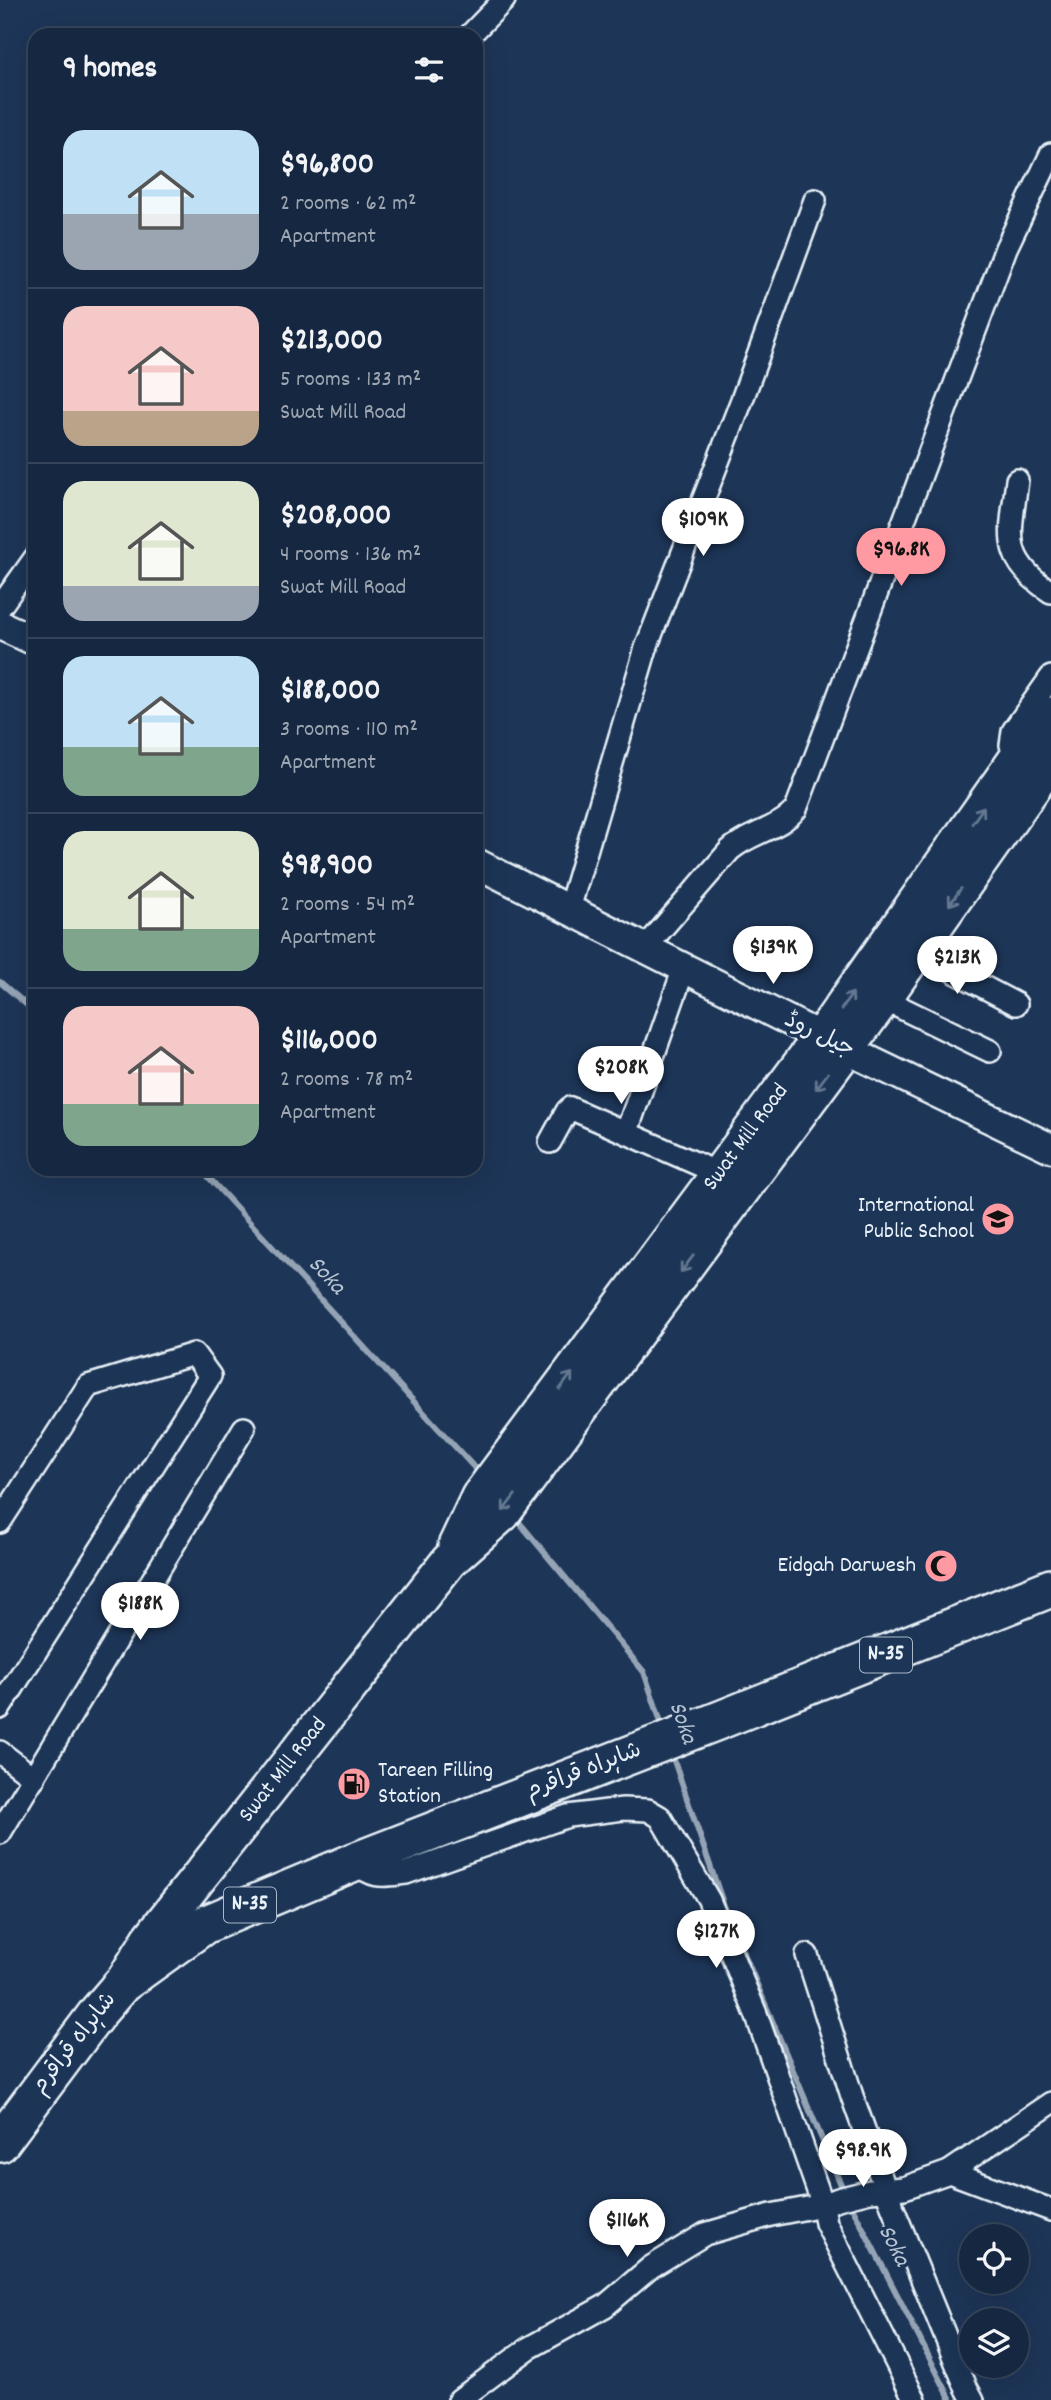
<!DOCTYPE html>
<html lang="en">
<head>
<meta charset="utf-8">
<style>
	:root { --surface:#162841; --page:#1f3048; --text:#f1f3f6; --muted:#9ea6b1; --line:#35445a; --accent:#ff9aa2 }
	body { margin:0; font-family:Dekko,"Playpen Sans Arabic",sans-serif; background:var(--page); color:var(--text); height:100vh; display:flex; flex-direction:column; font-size:26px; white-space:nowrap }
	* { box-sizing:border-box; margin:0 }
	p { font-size:23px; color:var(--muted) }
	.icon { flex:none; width:38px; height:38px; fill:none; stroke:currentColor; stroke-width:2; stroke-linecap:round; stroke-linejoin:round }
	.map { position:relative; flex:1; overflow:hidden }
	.details { position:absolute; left:28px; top:28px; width:455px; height:1148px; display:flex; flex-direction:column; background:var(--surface); border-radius:21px; box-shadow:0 7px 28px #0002,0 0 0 2px var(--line) }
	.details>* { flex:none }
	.controls { position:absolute; left:959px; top:2224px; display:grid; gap:14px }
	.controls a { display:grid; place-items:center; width:70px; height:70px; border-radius:50%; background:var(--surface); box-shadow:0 7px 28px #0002,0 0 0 2px var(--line); font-size:35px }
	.price { position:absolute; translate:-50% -60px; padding:0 16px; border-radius:24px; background:#fff; color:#222; font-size:23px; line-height:46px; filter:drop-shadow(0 2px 4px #0008) }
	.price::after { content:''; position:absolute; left:50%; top:42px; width:21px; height:16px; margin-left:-10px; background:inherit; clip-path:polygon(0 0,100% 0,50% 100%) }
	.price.selected { background:var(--accent); color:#111 }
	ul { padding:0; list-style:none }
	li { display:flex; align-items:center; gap:21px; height:175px; padding:0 35px }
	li+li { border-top:2px solid var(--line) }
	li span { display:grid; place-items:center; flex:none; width:196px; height:140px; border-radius:21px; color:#555 }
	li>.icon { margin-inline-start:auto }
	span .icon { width:84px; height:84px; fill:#fffc; stroke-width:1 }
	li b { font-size:30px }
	h2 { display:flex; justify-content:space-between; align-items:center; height:84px; padding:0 35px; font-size:30px }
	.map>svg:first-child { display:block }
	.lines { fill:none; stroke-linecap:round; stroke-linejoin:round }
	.stream { stroke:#95a4b5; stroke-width:6 }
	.minor-casing { stroke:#e8f1f8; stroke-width:26 }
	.tertiary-casing { stroke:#e8f1f8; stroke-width:33 }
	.primary-casing { stroke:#e8f1f8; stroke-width:40 }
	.trunk-casing { stroke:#e8f1f8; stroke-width:42 }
	.minor { stroke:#1d3557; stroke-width:21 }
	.tertiary { stroke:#1d3557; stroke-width:28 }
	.primary { stroke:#1d3557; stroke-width:35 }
	.trunk { stroke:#1d3557; stroke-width:37 }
	.oneway { stroke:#64778f }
	.labels { text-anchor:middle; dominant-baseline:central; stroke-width:7; stroke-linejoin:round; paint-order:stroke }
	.shield { fill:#1d3557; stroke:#abb9c8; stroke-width:2 }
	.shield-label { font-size:21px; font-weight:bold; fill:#e8f1f8 }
	.street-label { font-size:23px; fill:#e8f1f8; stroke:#1d3557 }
	.poi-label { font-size:23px; fill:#e8f1f8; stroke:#1d3557; text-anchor:end }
	.water-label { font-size:24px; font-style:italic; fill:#b7c4d1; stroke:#1d3557 }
</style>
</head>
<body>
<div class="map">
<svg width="1051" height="2400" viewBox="0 0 1051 2400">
	<rect width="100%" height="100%" fill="#1d3557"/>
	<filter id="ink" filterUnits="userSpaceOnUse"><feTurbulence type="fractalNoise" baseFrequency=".0143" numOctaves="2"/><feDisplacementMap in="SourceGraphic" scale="14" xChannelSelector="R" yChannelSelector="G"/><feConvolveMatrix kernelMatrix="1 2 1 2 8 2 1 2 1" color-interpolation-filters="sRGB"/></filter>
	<g filter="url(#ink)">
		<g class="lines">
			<!-- stream -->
			<g class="stream">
				<polyline points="0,982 35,1012"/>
				<polyline points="201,1169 481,1475"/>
				<polyline points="514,1516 644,1672 663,1728"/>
				<polyline points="671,1752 724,1906 842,2187 951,2400"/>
			</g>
			<defs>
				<g id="minor">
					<polyline points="470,35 504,0"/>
					<path d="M1017,480c-6,54 -18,78 34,112"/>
					<polyline points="0,607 35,558"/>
					<polyline points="1016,760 1011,745 1013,731 1051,677"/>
					<polyline points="569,909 646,648 743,397 815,200"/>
					<path d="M646,947l84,-97c19,-17 50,-21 66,-41l210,-561 45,-94"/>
					<polyline points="917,952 1016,1004"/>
					<polyline points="883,999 990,1051"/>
					<polyline points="627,1131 684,968"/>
					<polyline points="550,1142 567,1111 570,1108 720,1174"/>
					<polyline points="0,1522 88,1386 194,1354 210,1376 0,1708"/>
					<polyline points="0,1752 34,1778"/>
					<polyline points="0,1833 244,1428"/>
					<path d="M354,1862c20,17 28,14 52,11l162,-57 55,-7 25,1 12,7 49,83 47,114 67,191 3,18 89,177"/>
					<polyline points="807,1955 852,2096 886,2191 966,2387 973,2400"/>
					<polyline points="949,2172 1051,2210"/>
					<polyline points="459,2400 529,2348 605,2306 651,2267 705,2234 771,2215 823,2205 838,2199 870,2191 904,2188 949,2172 1051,2103"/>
				</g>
				<g id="tertiary">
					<polyline points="0,625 35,641"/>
					<polyline points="476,863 821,1037 1051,1148"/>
				</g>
				<g id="primary">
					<path id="s1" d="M456,1546l23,-49 342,-460 195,-277 35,-45"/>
					<path id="s2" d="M122,1984l28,-45 299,-378 53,-47 381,-515 168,-238"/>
				</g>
				<polyline id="trunk" points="0,2143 98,2012 122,1984 204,1925 354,1862 720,1720 1051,1588"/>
			</defs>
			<!-- minor casing -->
			<use href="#minor" class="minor-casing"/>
			<!-- tertiary casing -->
			<use href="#tertiary" class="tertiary-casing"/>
			<!-- primary casing -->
			<use href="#primary" class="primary-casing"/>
			<!-- trunk casing -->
			<use href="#trunk" class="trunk-casing"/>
			<!-- minor -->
			<use href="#minor" class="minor"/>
			<!-- tertiary -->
			<use href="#tertiary" class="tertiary"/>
			<!-- primary -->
			<use href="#primary" class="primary"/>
			<!-- trunk -->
			<use href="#trunk" class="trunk"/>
		</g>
		<!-- one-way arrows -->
		<defs><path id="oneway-shaft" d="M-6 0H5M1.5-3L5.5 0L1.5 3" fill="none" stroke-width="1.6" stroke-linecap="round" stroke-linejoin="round" transform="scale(1.75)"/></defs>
		<g class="oneway">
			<use href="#oneway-shaft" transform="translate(978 815) rotate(-55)"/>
			<use href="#oneway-shaft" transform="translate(955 897) rotate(125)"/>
			<use href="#oneway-shaft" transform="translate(847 1001) rotate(-55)"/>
			<use href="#oneway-shaft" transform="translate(822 1081) rotate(127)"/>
			<use href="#oneway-shaft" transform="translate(687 1264) rotate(127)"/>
			<use href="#oneway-shaft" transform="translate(566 1381) rotate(-53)"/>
			<use href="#oneway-shaft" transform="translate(509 1503) rotate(127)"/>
		</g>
	</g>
	<!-- icons -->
	<defs>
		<symbol id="school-disc" viewBox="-11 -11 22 22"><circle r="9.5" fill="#ff9aa2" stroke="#1d3557"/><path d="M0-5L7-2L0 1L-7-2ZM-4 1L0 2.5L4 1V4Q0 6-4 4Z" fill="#111"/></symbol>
		<symbol id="mosque-disc" viewBox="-11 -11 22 22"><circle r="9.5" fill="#ff9aa2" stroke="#1d3557"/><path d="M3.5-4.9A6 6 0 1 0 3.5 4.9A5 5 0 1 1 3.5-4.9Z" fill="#111"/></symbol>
		<symbol id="fuel-disc" viewBox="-11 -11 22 22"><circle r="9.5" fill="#ff9aa2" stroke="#1d3557"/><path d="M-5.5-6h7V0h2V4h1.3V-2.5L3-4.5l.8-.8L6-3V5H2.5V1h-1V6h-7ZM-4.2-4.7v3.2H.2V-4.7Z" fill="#111"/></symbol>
	</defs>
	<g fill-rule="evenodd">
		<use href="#school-disc" x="979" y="1200" width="38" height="38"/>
		<use href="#mosque-disc" x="922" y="1547" width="38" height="38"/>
		<use href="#fuel-disc" x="335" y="1765" width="38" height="38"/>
	</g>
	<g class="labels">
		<!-- shield labels -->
		<g class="shield">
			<rect x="860" y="1637.5" width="52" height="35" rx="5"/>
			<rect x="224" y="1887.5" width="52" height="35" rx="5"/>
		</g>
		<g class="shield-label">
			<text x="886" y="1655">N-35</text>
			<text x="250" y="1905">N-35</text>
		</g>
		<!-- street labels -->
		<g class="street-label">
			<text transform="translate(819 1036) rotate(26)">جیل روڈ</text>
			<text stroke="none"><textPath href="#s1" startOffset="502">Swat Mill Road</textPath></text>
			<text stroke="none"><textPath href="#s2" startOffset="268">Swat Mill Road</textPath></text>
			<text transform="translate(584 1772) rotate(-21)">شاہراہ قراقرم</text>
			<text transform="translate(75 2044) rotate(-52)">شاہراہ قراقرم</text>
		</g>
		<!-- poi labels -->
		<g class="poi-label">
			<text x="974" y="1206">International<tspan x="974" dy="26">Public School</tspan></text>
			<text x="916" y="1566">Eidgah Darwesh</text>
			<text x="378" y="1771" text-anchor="start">Tareen Filling<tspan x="378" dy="26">Station</tspan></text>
		</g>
		<!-- water labels -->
		<g class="water-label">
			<text transform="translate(326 1276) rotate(47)">Soka</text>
			<text transform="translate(682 1723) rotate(71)">Soka</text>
			<text transform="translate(893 2246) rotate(63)">Soka</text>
		</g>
	</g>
</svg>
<div class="controls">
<a><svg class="icon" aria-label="locate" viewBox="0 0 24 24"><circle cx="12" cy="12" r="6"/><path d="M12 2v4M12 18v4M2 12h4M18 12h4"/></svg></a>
<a><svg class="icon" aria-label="layers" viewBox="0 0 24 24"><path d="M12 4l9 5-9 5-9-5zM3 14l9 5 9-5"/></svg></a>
</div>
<b class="price" style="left:703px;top:558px">$109K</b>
<b class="price selected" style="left:901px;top:588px">$96.8K</b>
<b class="price" style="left:773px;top:986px">$139K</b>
<b class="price" style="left:957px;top:996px">$213K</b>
<b class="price" style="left:621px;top:1106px">$208K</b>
<b class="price" style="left:140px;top:1642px">$188K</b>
<b class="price" style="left:716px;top:1970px">$127K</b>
<b class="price" style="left:863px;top:2189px">$98.9K</b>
<b class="price" style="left:627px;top:2259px">$116K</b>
<section class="details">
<h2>9 homes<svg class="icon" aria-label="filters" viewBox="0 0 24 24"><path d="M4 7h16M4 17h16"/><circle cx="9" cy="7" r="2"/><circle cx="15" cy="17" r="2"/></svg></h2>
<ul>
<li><span style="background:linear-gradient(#bfe0f5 60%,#9aa5b1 0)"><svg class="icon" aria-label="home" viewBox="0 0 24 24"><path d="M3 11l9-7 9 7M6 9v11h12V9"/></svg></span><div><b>$96,800</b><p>2 rooms · 62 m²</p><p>Apartment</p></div></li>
<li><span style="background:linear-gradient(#f6c9c9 75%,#b9a48a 0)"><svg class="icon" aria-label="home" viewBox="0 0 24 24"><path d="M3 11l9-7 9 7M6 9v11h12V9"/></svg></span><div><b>$213,000</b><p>5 rooms · 133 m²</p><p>Swat Mill Road</p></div></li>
<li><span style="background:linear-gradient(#dfe7d0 75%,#9aa5b1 0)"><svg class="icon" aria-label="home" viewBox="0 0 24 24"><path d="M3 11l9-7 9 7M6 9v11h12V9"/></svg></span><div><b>$208,000</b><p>4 rooms · 136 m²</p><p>Swat Mill Road</p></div></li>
<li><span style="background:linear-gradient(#bfe0f5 65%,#7fa58c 0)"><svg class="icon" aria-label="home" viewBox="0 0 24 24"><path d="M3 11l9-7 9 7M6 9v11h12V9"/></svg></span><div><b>$188,000</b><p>3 rooms · 110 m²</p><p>Apartment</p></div></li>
<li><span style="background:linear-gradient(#dfe7d0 70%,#7fa58c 0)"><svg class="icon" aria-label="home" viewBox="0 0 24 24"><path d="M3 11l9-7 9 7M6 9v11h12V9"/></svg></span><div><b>$98,900</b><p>2 rooms · 54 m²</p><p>Apartment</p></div></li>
<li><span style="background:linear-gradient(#f6c9c9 70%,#7fa58c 0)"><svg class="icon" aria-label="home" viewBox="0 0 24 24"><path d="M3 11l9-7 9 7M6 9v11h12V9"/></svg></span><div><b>$116,000</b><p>2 rooms · 78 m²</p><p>Apartment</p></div></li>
</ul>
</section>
</div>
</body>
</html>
